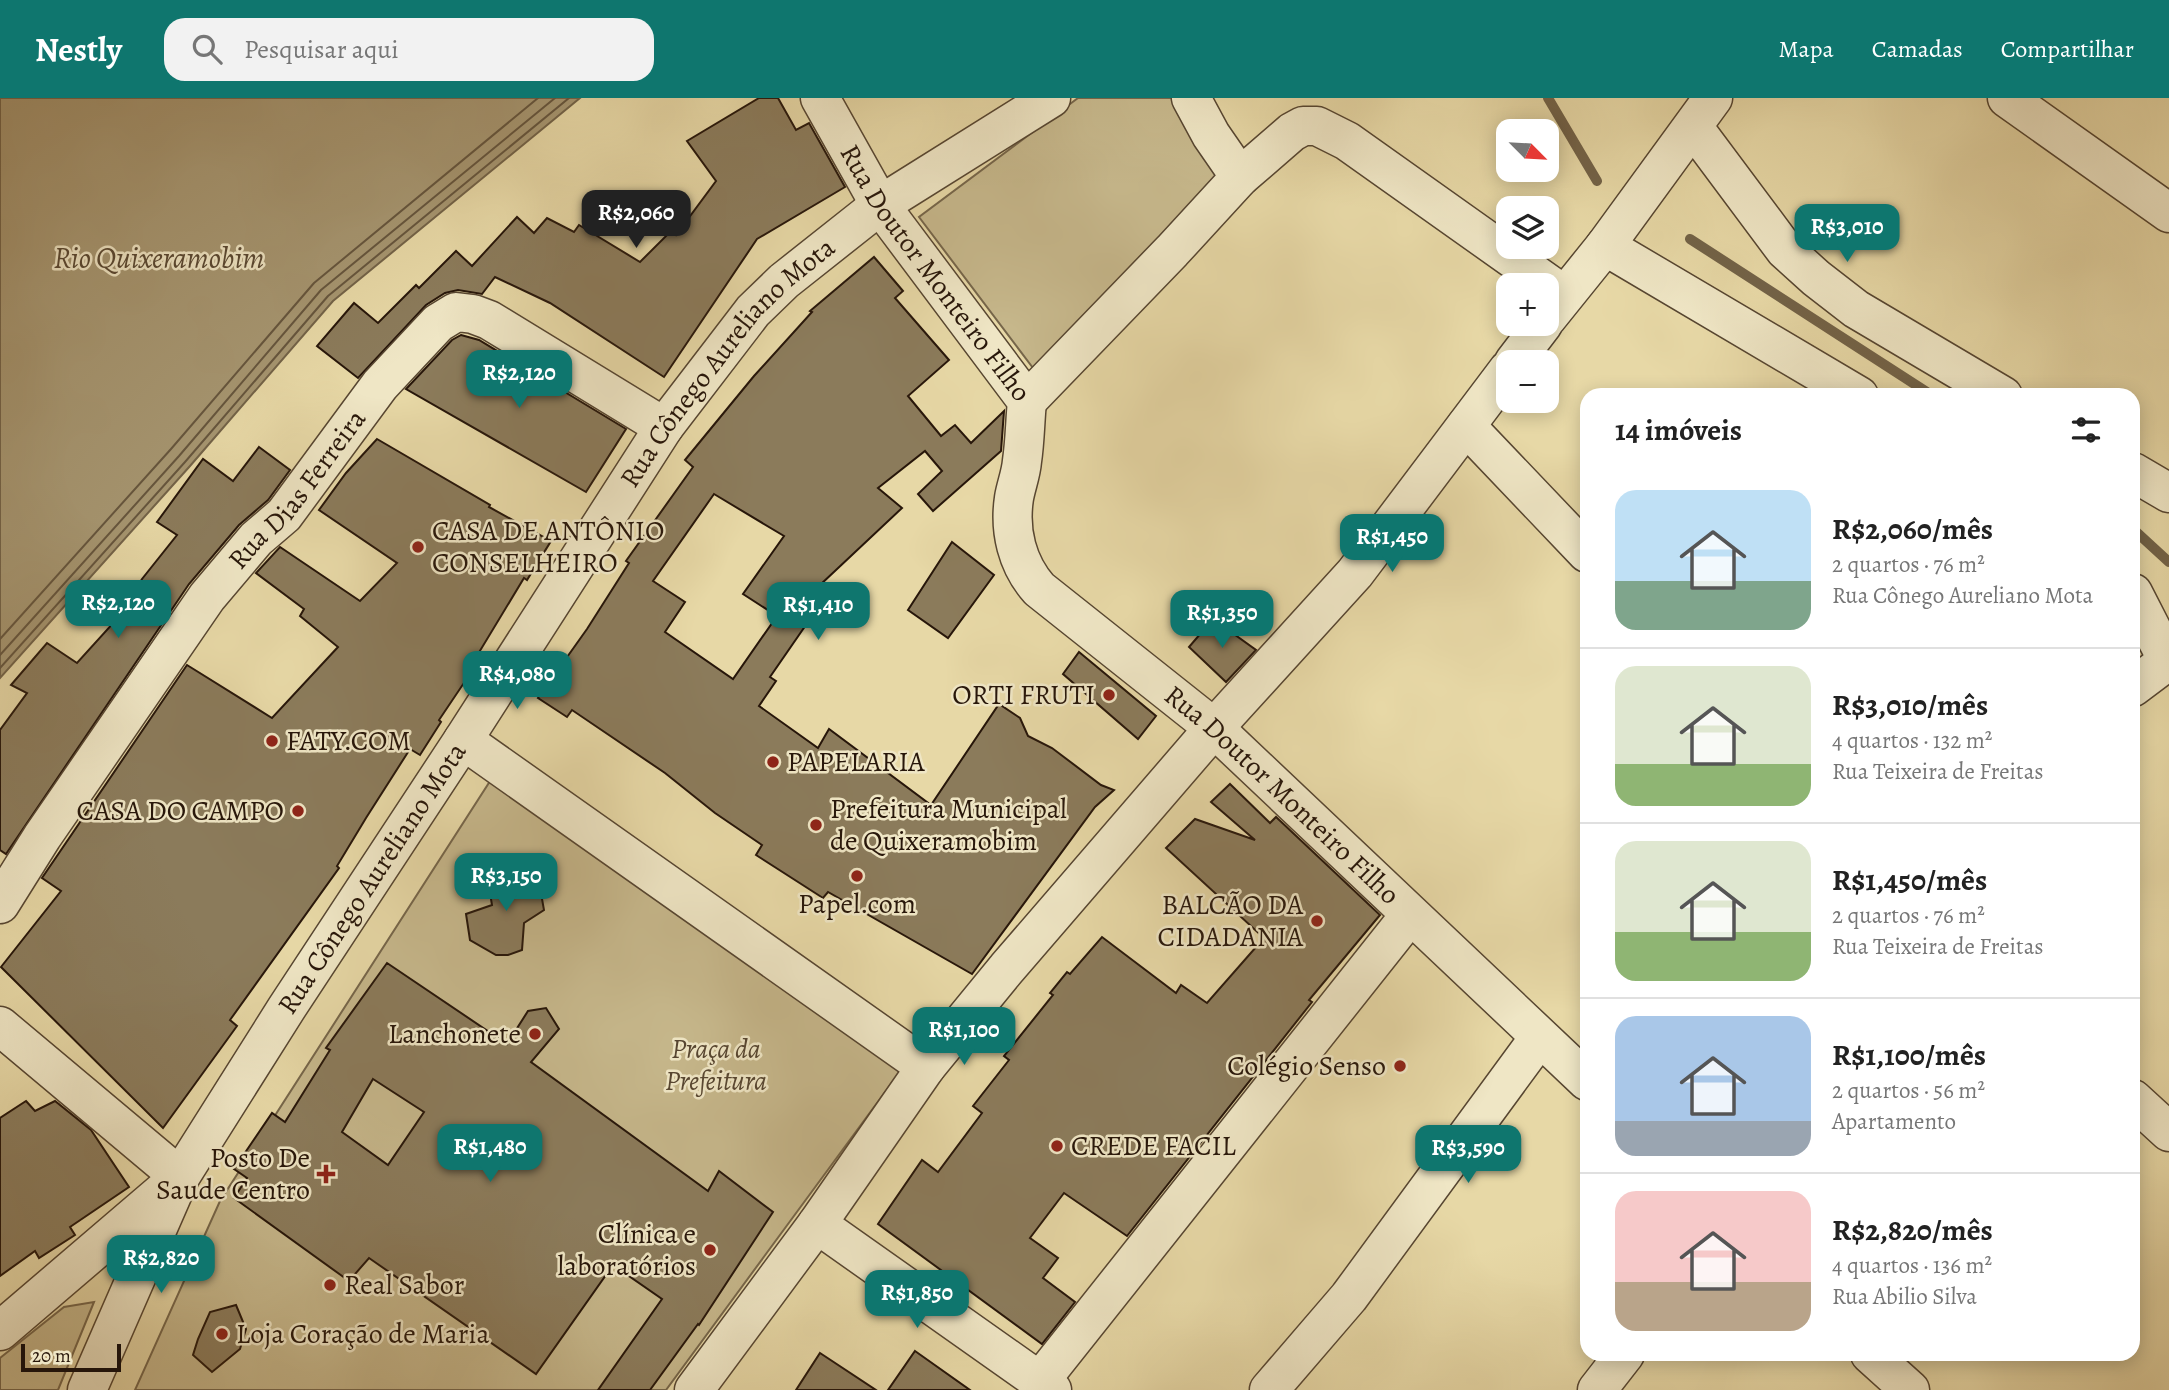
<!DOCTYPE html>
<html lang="pt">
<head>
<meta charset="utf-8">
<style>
	:root { --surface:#fff; --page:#f2f2f2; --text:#222; --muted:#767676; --line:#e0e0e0; --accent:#0f766e }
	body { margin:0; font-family:Alegreya,serif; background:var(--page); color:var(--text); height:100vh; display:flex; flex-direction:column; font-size:26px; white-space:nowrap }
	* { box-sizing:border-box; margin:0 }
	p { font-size:23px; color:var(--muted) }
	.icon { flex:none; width:38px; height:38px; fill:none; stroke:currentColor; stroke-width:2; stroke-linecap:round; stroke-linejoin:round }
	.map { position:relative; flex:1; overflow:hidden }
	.details { position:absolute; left:1580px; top:290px; width:560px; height:973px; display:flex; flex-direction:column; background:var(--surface); border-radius:21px; box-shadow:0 4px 18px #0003 }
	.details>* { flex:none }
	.needle { width:46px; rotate:114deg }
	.controls { position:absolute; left:1496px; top:21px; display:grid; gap:14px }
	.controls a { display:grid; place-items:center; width:63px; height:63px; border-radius:14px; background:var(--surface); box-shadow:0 4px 18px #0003; font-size:35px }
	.scale { position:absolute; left:21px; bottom:18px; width:100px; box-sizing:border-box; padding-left:7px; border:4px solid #27160a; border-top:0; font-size:19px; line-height:24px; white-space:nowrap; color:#27160a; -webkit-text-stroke:5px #efe6c5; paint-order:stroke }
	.price { position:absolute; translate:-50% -60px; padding:0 16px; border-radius:14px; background:var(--accent); color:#fff; font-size:23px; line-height:46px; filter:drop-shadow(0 2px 4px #0008) }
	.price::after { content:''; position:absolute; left:50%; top:42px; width:21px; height:16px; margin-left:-10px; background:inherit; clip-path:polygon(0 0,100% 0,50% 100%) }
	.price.selected { background:#222; color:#fff }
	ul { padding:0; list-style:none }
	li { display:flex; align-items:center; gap:21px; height:175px; padding:0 35px }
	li+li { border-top:2px solid var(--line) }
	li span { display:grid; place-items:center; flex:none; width:196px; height:140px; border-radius:21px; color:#555 }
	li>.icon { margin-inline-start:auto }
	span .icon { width:84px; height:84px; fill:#fffc; stroke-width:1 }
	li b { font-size:30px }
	h2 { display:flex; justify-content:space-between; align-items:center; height:84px; padding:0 35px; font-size:30px }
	header { display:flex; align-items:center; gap:42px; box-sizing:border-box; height:98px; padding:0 35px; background:var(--accent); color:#fff }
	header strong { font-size:33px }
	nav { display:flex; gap:38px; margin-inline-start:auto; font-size:24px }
	.search { width:490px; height:63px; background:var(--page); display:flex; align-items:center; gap:18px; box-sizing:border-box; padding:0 24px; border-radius:21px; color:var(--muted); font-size:26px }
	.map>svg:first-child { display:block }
	.green { fill:#c6b78b; stroke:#76664a; stroke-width:2 }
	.water { fill:#a69671; stroke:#736348; stroke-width:2 }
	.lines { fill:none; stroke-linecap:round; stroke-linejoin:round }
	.shore { stroke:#66563e; stroke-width:2 }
	.stream { stroke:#736348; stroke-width:10 }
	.building { fill:#8b7b5b; stroke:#27160a; stroke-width:2; fill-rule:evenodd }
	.minor-casing { stroke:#574631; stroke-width:41 }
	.minor { stroke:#efe6c5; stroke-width:38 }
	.poi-dot { fill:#8f2418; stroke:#efe6c5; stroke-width:2.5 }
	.labels { text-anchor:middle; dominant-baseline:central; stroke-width:5; stroke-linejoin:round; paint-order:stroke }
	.street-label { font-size:28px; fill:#27160a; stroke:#efe6c5 }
	.poi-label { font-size:28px; fill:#27160a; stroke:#efe6c5; text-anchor:start }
	.park-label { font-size:28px; font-style:italic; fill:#574631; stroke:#efe6c5 }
	.water-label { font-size:30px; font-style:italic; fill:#5a4933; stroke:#efe6c5 }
</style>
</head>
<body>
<header>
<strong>Nestly</strong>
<div class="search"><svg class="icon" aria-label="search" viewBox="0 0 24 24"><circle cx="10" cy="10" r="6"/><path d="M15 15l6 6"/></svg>Pesquisar aqui</div>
<nav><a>Mapa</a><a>Camadas</a><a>Compartilhar</a></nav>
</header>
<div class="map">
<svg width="2169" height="1292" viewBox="0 0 2169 1292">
	<rect width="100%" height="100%" fill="#e7d8a6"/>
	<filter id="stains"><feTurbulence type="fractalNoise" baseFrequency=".00286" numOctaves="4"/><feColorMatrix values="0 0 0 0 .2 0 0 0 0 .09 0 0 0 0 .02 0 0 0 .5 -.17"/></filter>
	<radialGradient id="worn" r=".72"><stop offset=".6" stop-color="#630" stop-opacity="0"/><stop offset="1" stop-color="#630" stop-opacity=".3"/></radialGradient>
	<!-- green -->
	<g class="green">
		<polygon points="1078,0 1177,0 1207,42 1216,80 1033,270 919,119"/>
		<polygon points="494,677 902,971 666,1292 135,1292 220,1103"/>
		<polygon points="94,1204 58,1292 0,1292 0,1260 64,1209"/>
	</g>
	<!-- water -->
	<polygon class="water" points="0,0 580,0 333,203 190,368 0,580"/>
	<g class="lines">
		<!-- shore -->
		<g class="shore">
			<polyline points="0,541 171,351 314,185 538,0"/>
			<polyline points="0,557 179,358 321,192 555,0"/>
			<polyline points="0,570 185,364 328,198 569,0"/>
		</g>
		<!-- stream -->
		<g class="stream">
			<polyline points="1548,0 1597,83"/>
			<polyline points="1690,141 1933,298"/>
			<polyline points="2133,431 2169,464"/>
		</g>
	</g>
	<!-- building -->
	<g class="building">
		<polygon points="759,0 778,0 796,32 809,25 845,89 757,141 664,279 550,205 495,179 482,196 458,192 445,195 426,207 358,280 317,248 354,205 378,225 416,187 419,190 456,153 472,168 517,119 534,135 547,120 574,134 579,127 640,164 671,133 676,137 716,83 687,43"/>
		<path d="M874,159l29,34 -8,7 54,62 -41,36 33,40 14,-11 16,18 33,-32 -3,40 -68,60 -15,-17 24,-23 -17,-20 -47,37 24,20 -83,78 9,7 -58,84 6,4 -17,25 59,42 11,-19 102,76 68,-101 21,14 8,18 24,12 49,37 13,5 -19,17 -123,167 -144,-82 -5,6 -67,-43 6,-10 -47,-32 -50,-40 -93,-63 -5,7 -29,-19 49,-69 42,-66 -3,-2 67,-94 -8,-7 69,-84 58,-64 -2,-1zM714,396l70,42 -41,58 34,22 -44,63 -68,-47 20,-30 -32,-21z"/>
		<polygon points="461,237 479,242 626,331 586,394 406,291 452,242"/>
		<polygon points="377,341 490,407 489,409 551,443 527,482 524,480 475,561 478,564 439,622 441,624 420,657 410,651 366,720 337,768 339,770 230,922 237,928 163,1030 1,869 61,793 42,780 187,567 272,620 338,549 300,518 304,511 256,475 280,449 360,503 397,465 319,412 346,375"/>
		<polygon points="259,349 290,372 268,402 239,427 189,486 6,756 0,752 0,632 27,595 11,587 47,545 77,565 116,522 142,481 177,437 157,424 203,361 233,383"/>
		<polygon points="952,444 994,477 948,540 908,512"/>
		<polygon points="1213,521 1256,552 1226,584 1189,549"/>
		<polygon points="1079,554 1156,618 1138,641 1063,576"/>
		<polygon points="1230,686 1270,725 1276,719 1380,817 1309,902 1312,904 1127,1138 1064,1095 1030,1140 1058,1160 1043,1180 1075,1204 1042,1246 878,1126 922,1062 938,1074 982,1015 973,1008 1009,962 1004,958 1053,897 1050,895 1067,874 1070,876 1102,839 1176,895 1181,887 1207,905 1264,840 1166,750 1195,721 1255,742 1211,704"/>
		<polygon points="516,770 539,784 544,812 524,825 522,852 508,857 496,857 470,842 466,816 492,807 488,783"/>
		<path d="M387,865l120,81 21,-33 18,-3 13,21 -28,33 177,129 11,-20 54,41 -74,113 -1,-1 -48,66h-52l64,-91 -49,-34 -77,109 -167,-116 -20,23 -115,-83 13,-20 -13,-9 38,-56 13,9 45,-72 -4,-2zM373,981l51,33 -36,53 -46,-33z"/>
		<polygon points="26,1003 35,1013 55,1003 91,1032 129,1089 70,1129 75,1137 39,1160 35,1153 0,1178 0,1020"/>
		<polygon points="236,1207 246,1231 240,1251 212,1274 193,1257 198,1241 210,1214"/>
		<polygon points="915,1253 970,1292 888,1292"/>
		<polygon points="820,1255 876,1292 796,1292"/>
	</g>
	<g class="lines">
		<defs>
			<g id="minor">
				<path id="s1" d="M820,0l60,107 147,196c-2,20 -2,40 -5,60 -1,13 -6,25 -8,37 -5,33 3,66 25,91l175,139 373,353"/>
				<polyline points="1191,0 1211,37 1240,79"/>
				<polyline points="2007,0 2169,115"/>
				<polyline points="1694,30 1785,152 1816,180 1856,211 2003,298"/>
				<polyline points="1605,148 1859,298"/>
				<polyline points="1547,220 1605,148 1713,0"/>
				<polyline points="1514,264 1543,226"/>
				<polyline points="1027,303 1172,153 1240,79 1292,34 1303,28 1317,28 1347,43 1564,197"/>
				<polyline points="1466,328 1587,455"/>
				<polyline points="2133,374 2169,395"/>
				<polyline points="2133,495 2168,563"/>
				<polyline points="2133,589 2169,562"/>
				<polyline points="463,642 926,969"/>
				<path id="s2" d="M0,806l42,-67 165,-240 49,-58 28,-24 96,-130 58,-62 18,-11 17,2 16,6 175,107"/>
				<polyline points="0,928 180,1079 87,1292"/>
				<polyline points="2133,1001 2169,1034"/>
				<polyline points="817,1126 1052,1292"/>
				<path id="s3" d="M0,1233l180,-154 106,-168 177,-269 201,-313 89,-116 31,-30 96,-76 171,-107"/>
				<polyline points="1870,1256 1910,1292"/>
				<polyline points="1040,1283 1410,817"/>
				<polyline points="694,1292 817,1126 926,969 1007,870 1214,630 1355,475 1508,272"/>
				<polyline points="1269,1292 1349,1199 1539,940"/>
				<polyline points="1597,1292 1625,1256"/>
			</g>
		</defs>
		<!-- minor casing -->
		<use href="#minor" class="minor-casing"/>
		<!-- minor -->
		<use href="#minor" class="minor"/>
	</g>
	<!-- markers -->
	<g class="poi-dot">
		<circle cx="418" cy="449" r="7"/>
		<circle cx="1109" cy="597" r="7"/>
		<circle cx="272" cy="643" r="7"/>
		<circle cx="773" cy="664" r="7"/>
		<circle cx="298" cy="713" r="7"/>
		<circle cx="816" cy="727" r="7"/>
		<circle cx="857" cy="778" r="7"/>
		<circle cx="1317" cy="823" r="7"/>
		<circle cx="535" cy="936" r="7"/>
		<circle cx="1400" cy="968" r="7"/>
		<circle cx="1057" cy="1048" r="7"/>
		<path d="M322.5 1065.5h7v7h7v7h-7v7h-7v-7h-7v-7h7z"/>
		<circle cx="710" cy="1152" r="7"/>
		<circle cx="330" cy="1187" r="7"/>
		<circle cx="222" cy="1236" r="7"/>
	</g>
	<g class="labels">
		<!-- street labels -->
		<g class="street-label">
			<text stroke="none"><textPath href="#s1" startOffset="210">Rua Doutor Monteiro Filho</textPath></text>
			<text stroke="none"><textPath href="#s3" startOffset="1220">Rua Cônego Aureliano Mota</textPath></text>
			<text stroke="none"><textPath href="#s2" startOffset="511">Rua Dias Ferreira</textPath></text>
			<text stroke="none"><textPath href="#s1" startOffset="882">Rua Doutor Monteiro Filho</textPath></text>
			<text stroke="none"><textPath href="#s3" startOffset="592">Rua Cônego Aureliano Mota</textPath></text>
		</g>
		<!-- poi labels -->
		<g class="poi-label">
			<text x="432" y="433">CASA DE ANTÔNIO<tspan x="432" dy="32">CONSELHEIRO</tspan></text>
			<text x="1095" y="597" text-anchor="end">ORTI FRUTI</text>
			<text x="286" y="643">FATY.COM</text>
			<text x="787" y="664">PAPELARIA</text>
			<text x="830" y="711">Prefeitura Municipal<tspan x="830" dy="32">de Quixeramobim</tspan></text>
			<text x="284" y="713" text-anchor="end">CASA DO CAMPO</text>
			<text x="857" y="806" text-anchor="middle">Papel.com</text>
			<text x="1303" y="807" text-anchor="end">BALCÃO DA<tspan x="1303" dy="32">CIDADANIA</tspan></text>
			<text x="521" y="936" text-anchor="end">Lanchonete</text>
			<text x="1386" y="968" text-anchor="end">Colégio Senso</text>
			<text x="1071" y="1048">CREDE FACIL</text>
			<text x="310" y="1060" text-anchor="end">Posto De<tspan x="310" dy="32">Saude Centro</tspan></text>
			<text x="696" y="1136" text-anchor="end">Clínica e<tspan x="696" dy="32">laboratórios</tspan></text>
			<text x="344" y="1187">Real Sabor</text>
			<text x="236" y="1236">Loja Coração de Maria</text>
		</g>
		<!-- park labels -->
		<g class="park-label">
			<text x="716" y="951">Praça da<tspan x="716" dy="32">Prefeitura</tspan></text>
		</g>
		<!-- water labels -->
		<g class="water-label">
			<text x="159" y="160">Rio Quixeramobim</text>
		</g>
	</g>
	<rect width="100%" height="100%" filter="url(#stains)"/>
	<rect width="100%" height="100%" fill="url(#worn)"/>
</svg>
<div class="controls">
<a><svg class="needle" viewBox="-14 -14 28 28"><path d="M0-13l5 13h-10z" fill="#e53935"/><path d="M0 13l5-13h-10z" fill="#767676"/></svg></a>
<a><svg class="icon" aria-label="layers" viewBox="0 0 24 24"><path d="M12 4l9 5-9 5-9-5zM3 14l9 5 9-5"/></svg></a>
<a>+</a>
<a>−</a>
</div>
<div class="scale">20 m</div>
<b class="price selected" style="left:636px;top:152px">R$2,060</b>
<b class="price" style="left:1847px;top:166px">R$3,010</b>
<b class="price" style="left:519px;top:312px">R$2,120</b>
<b class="price" style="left:1392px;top:476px">R$1,450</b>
<b class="price" style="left:118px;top:542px">R$2,120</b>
<b class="price" style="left:818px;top:544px">R$1,410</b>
<b class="price" style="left:1222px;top:552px">R$1,350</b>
<b class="price" style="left:517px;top:613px">R$4,080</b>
<b class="price" style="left:506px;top:815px">R$3,150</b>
<b class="price" style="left:964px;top:969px">R$1,100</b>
<b class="price" style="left:490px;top:1086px">R$1,480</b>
<b class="price" style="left:1468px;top:1087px">R$3,590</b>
<b class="price" style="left:161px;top:1197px">R$2,820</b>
<b class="price" style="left:917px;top:1232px">R$1,850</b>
<section class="details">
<h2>14 imóveis<svg class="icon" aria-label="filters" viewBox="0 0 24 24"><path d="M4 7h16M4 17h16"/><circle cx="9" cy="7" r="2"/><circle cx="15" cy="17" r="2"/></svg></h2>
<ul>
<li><span style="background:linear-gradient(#bfe0f5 65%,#7fa58c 0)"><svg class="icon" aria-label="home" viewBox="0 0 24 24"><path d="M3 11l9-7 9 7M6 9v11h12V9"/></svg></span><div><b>R$2,060/mês</b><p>2 quartos · 76 m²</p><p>Rua Cônego Aureliano Mota</p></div></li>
<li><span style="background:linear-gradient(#dfe7d0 70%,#8fb573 0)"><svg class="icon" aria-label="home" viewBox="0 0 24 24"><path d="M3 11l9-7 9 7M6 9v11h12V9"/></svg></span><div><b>R$3,010/mês</b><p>4 quartos · 132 m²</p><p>Rua Teixeira de Freitas</p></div></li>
<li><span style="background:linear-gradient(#dfe7d0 65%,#8fb573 0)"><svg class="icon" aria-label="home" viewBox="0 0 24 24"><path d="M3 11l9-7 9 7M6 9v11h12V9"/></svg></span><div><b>R$1,450/mês</b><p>2 quartos · 76 m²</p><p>Rua Teixeira de Freitas</p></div></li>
<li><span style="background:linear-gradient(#a9c7e8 75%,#9aa5b1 0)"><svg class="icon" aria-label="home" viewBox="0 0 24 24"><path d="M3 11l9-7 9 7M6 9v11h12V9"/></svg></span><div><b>R$1,100/mês</b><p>2 quartos · 56 m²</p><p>Apartamento</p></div></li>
<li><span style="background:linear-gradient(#f6c9c9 65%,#b9a48a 0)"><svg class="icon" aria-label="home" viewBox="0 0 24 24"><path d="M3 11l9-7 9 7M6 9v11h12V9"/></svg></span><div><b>R$2,820/mês</b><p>4 quartos · 136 m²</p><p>Rua Abilio Silva</p></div></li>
</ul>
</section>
</div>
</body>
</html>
